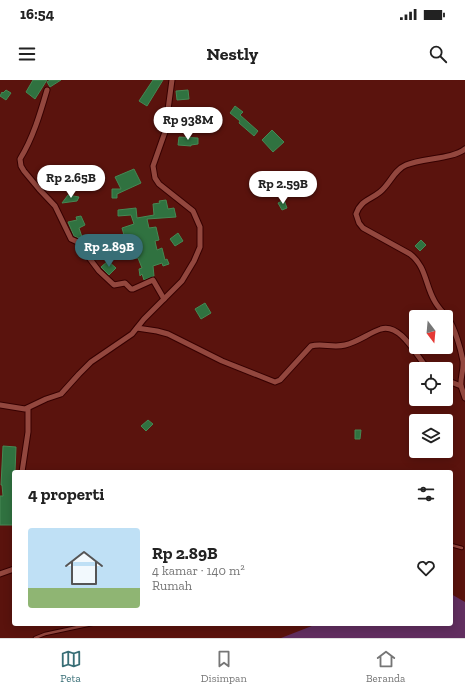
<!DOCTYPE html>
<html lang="id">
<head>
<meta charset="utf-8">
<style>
	:root { --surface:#fff; --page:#f6f6f6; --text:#222; --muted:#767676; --line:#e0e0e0; --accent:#386e76 }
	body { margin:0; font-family:"Zilla Slab",serif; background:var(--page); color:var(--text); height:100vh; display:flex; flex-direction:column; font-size:15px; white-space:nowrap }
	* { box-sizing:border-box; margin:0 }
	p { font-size:13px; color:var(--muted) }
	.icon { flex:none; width:22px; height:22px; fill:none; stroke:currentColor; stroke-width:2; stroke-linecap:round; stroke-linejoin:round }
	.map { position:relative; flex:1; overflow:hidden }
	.drawer { position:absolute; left:12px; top:390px; width:441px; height:156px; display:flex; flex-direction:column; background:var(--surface); border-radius:4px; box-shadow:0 2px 10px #0003 }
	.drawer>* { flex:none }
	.needle { width:26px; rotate:164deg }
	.buttons { position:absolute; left:409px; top:230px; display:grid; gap:8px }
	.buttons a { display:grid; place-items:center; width:44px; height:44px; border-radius:4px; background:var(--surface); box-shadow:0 2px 10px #0003; font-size:20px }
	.price { position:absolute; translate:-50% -34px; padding:0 9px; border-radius:14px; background:#fff; color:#222; font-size:13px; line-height:26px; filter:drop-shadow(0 1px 2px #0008) }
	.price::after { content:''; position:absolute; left:50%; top:24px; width:12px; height:9px; margin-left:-6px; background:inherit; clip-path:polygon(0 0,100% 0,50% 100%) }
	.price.active { background:var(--accent); color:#fff }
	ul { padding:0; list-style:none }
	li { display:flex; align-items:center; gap:12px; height:100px; padding:0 16px }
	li+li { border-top:1px solid var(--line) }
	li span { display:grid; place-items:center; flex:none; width:112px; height:80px; border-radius:4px; color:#555 }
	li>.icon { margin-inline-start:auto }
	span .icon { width:48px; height:48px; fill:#fffc; stroke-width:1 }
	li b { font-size:17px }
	h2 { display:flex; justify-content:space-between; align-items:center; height:48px; padding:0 16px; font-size:17px }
	.status { display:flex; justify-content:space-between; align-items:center; height:28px; padding:0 20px; background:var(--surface); direction:ltr }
	.status svg { height:11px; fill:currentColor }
	header { display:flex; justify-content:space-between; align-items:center; height:52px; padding:0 16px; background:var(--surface); font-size:18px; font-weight:700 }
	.dock { display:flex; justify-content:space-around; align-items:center; height:56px; border-top:1px solid var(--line); background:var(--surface); font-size:11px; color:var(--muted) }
	.dock a { display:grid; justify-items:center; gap:2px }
	.dock .active { color:var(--accent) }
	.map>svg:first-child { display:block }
	.green { fill:#612e5f }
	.building { fill:#307240; stroke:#468854 }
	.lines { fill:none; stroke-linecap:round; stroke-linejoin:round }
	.service-casing { stroke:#360101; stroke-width:4.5 }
	.minor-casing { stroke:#360101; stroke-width:7 }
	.service { stroke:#93473e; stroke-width:2.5 }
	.minor { stroke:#93473e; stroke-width:5 }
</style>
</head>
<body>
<div class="status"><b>16:54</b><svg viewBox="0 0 49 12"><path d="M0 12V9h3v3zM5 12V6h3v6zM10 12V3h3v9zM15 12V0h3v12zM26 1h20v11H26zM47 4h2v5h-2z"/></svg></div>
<header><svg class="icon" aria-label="menu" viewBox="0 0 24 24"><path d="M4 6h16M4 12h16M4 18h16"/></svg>Nestly<svg class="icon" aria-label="search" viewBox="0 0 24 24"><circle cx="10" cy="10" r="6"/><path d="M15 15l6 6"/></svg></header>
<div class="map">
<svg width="465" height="558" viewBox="0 0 465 558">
	<rect width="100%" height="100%" fill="#5a130d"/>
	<!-- green -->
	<polygon class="green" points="451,514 465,522 465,558 281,558 317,544 451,544"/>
	<!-- building -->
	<g class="building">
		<polygon points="33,0 47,0 35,19 26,12"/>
		<polygon points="50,0 61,0 50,7 47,2"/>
		<polygon points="153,0 163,0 147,26 139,21"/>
		<polygon points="6,10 11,13 6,20 0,16 2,12 3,13"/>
		<polygon points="188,10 189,19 177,20 176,11"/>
		<polygon points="235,26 243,32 240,35 258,51 254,56 239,43 240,41 230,33"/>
		<polygon points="272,50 284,62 273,72 262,60"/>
		<polygon points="179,57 198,58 198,64 191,65 191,66 178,65"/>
		<polygon points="134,89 141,103 117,114 117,118 112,118 112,109 121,109 115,97"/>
		<polygon points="68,115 79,117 77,121 62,123"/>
		<polygon points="166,120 168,129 174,128 176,137 147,139 149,148 156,147 159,160 155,161 157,170 162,168 165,180 167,179 169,184 163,186 162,183 153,186 154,196 144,200 142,194 140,196 139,189 142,188 138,178 122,179 122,170 119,170 118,165 109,166 108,157 112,156 113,158 124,155 122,148 134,144 131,135 118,136 118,130 136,128 137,138 154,135 153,124 160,123 159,121"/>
		<polygon points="284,120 287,128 282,130 278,123"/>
		<polygon points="81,136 85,145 79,148 82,157 79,158 74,156 68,142 77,140 76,137"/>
		<polygon points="178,153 183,161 175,166 170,159"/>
		<polygon points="421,160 426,165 420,171 415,166"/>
		<polygon points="108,181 116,188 109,195 101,187"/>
		<polygon points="205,223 211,233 201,239 195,229"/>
		<polygon points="148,340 153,344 146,351 141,346"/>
		<polygon points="355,350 361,350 360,359 355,359"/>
		<polygon points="3,366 16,367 15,392 14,392 14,445 0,445 0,416 3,416 2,405 1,405"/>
	</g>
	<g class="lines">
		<defs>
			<g id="service">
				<polyline points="451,465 462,468"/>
				<polyline points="35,558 45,554 92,544"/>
			</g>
			<g id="minor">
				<path d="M47,10c-7,24 -14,48 -27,69l1,7 3,5 15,18 16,17 16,33 11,5 8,15 9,12 15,14 11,-2 6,6h2l20,-9 11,19"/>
				<path d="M137,248l20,3 11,3 54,27 53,21 5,-2 31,-34c11,-3 22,2 34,-1 13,-3 24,-12 36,-16 20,-6 36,28 47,40"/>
				<polyline points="446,300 461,306 465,318"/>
				<path d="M461,306c-1,-8 3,-16 2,-25 -2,-11 -8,-32 -14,-41 -5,-7 -11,-12 -15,-20 -9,-16 -8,-34 -24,-46l-47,-26 -4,-5 -3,-9c5,-14 14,-14 24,-22 10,-8 14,-22 26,-27 16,-7 47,-6 59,-16"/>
				<polyline points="0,325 25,329 46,319 61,314 79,294 91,282 132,254 144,239 182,201 194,181 200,167 200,147 193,131 159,104 155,98 153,86 165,52 172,0"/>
				<polyline points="22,392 28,352 28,328"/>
				<polyline points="0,494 14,489"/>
			</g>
		</defs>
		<!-- service casing -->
		<use href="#service" class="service-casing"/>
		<!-- minor casing -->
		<use href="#minor" class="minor-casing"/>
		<!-- service -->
		<use href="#service" class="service"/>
		<!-- minor -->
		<use href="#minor" class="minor"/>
	</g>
</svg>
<div class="buttons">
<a><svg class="needle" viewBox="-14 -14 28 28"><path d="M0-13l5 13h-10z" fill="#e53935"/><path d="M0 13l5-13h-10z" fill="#767676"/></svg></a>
<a><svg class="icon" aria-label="locate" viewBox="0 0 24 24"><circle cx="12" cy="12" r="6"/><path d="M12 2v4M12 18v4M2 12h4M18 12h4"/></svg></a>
<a><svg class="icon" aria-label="layers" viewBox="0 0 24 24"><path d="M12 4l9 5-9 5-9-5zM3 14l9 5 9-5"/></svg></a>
</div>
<b class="price" style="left:188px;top:61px">Rp 938M</b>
<b class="price" style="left:71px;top:119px">Rp 2.65B</b>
<b class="price" style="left:283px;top:125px">Rp 2.59B</b>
<b class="price active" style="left:109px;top:188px">Rp 2.89B</b>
<section class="drawer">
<h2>4 properti<svg class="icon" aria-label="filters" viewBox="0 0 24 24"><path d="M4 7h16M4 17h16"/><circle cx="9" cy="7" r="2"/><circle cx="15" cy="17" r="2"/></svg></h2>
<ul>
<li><span style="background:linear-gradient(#bfe0f5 75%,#8fb573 0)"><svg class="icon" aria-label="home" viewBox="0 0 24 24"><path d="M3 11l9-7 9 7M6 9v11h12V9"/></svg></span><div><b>Rp 2.89B</b><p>4 kamar · 140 m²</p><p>Rumah</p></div><svg class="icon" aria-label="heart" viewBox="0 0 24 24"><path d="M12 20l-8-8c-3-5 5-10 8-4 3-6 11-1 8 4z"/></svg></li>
</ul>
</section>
</div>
<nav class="dock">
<a class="active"><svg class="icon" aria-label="map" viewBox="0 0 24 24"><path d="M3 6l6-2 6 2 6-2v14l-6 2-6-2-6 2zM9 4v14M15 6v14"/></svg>Peta</a>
<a><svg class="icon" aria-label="saved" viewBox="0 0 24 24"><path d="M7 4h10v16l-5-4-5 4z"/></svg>Disimpan</a>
<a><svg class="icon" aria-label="home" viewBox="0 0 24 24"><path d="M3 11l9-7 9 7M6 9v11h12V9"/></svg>Beranda</a>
</nav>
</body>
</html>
